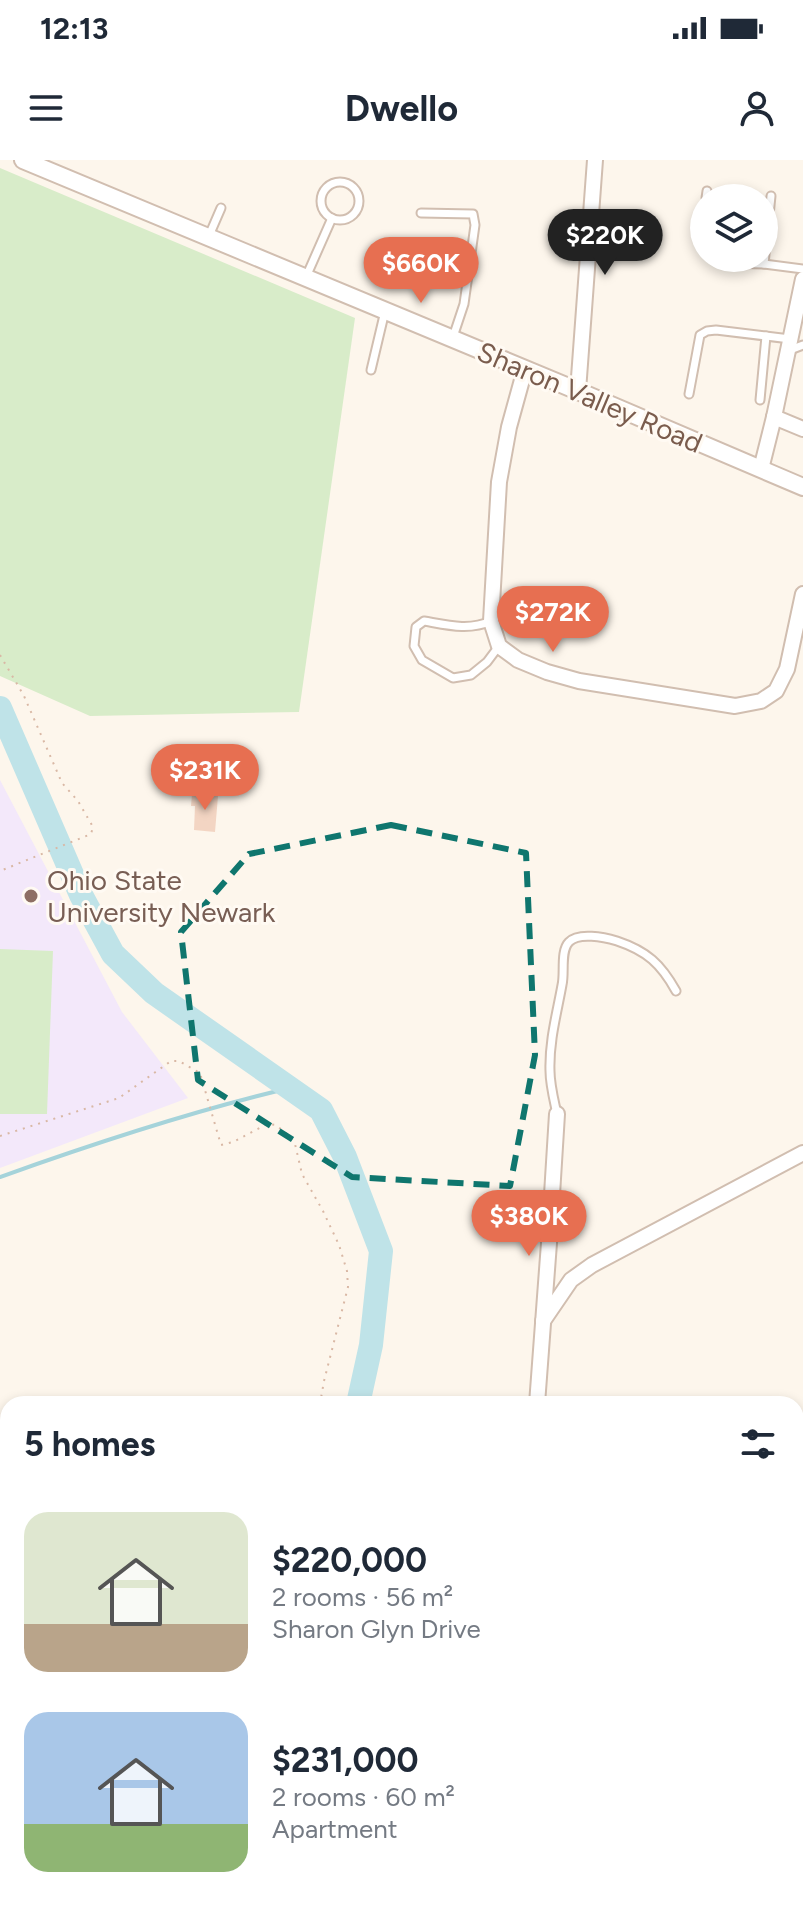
<!DOCTYPE html>
<html lang="en">
<head>
<meta charset="utf-8">
<style>
	:root { --surface:#fff; --page:#f2f2f3; --text:#1f2937; --muted:#747a83; --accent:#e76f51 }
	body { margin:0; font-family:Figtree,sans-serif; background:var(--page); color:var(--text); height:100vh; display:flex; flex-direction:column; font-size:30px; white-space:nowrap }
	* { box-sizing:border-box; margin:0 }
	p { font-size:26px; color:var(--muted) }
	.icon { flex:none; width:44px; height:44px; fill:none; stroke:currentColor; stroke-width:2; stroke-linecap:round; stroke-linejoin:round }
	.map { position:relative; flex:1; overflow:hidden }
	.sheet { position:absolute; left:0px; top:1236px; width:804px; height:512px; display:flex; flex-direction:column; background:var(--surface); border-radius:24px 24px 0 0; box-shadow:0 4px 12px #0003 }
	.sheet>* { flex:none }
	.tools { position:absolute; left:690px; top:24px; display:grid; gap:16px }
	.tools a { display:grid; place-items:center; width:88px; height:88px; border-radius:50%; background:var(--surface); box-shadow:0 4px 12px #0003; font-size:40px }
	.price { position:absolute; translate:-50% -68px; padding:0 18px; border-radius:28px; background:var(--accent); color:#fff; font-size:26px; line-height:52px; filter:drop-shadow(0 2px 4px #0008) }
	.price::after { content:''; position:absolute; left:50%; top:48px; width:24px; height:18px; margin-left:-12px; background:inherit; clip-path:polygon(0 0,100% 0,50% 100%) }
	.price.current { background:#222; color:#fff }
	ul { padding:0; list-style:none }
	li { display:flex; align-items:center; gap:24px; height:200px; padding:0 24px }
	li span { display:grid; place-items:center; flex:none; width:224px; height:160px; border-radius:24px; color:#555 }
	li>.icon { margin-inline-start:auto }
	span .icon { width:96px; height:96px; fill:#fffc; stroke-width:1 }
	li b { font-size:34px }
	h2 { display:flex; justify-content:space-between; align-items:center; height:96px; padding:0 24px; font-size:34px }
	.status { display:flex; justify-content:space-between; align-items:center; height:56px; padding:0 40px; background:var(--surface); direction:ltr }
	.status svg { height:22px; fill:currentColor }
	header { display:flex; justify-content:space-between; align-items:center; height:104px; padding:0 24px; background:var(--surface); font-size:36px; font-weight:700 }
	.map>svg:first-child { display:block }
	.education { fill:#f3e8fa }
	.park { fill:#d8ecc9 }
	.lines { fill:none; stroke-linecap:round; stroke-linejoin:round }
	.stream { stroke:#a5d3da; stroke-width:4 }
	.river { stroke:#bfe3e8; stroke-width:24 }
	.building { fill:#f3d5c3 }
	.service-casing { stroke:#d1beb0; stroke-width:11 }
	.minor-casing { stroke:#d1beb0; stroke-width:18 }
	.tertiary-casing { stroke:#d1beb0; stroke-width:20 }
	.path { stroke:#d9b8a5; stroke-width:2; stroke-dasharray:2 6; stroke-linecap:butt }
	.service { stroke:#fff; stroke-width:7 }
	.minor { stroke:#fff; stroke-width:14 }
	.tertiary { stroke:#fff; stroke-width:16 }
	.marked { fill:none; stroke:#0f766e; stroke-width:6; stroke-dasharray:16 10; stroke-linejoin:round }
	.education-dot { fill:#8d6e63; stroke:#fffaf3; stroke-width:3 }
	.labels { text-anchor:middle; dominant-baseline:central; stroke-width:6; stroke-linejoin:round; paint-order:stroke }
	.street-label { font-size:28px; fill:#7a5c4d; stroke:#fffaf3 }
	.education-label { font-size:28px; fill:#785e54; stroke:#fffaf3; text-anchor:start }
</style>
</head>
<body>
<div class="status"><b>12:13</b><svg viewBox="0 0 49 12"><path d="M0 12V9h3v3zM5 12V6h3v6zM10 12V3h3v9zM15 12V0h3v12zM26 1h20v11H26zM47 4h2v5h-2z"/></svg></div>
<header><svg class="icon" aria-label="menu" viewBox="0 0 24 24"><path d="M4 6h16M4 12h16M4 18h16"/></svg>Dwello<svg class="icon" aria-label="person" viewBox="0 0 24 24"><circle cx="12" cy="8" r="4"/><path d="M4 21q1-7 8-7t8 7"/></svg></header>
<div class="map">
<svg width="803" height="1748" viewBox="0 0 803 1748">
	<rect width="100%" height="100%" fill="#fdf6ec"/>
	<!-- education -->
	<polygon class="education" points="0,620 122,852 188,938 0,1008"/>
	<!-- park -->
	<g class="park">
		<polygon points="0,8 355,158 299,552 90,556 0,516"/>
		<polygon points="0,789 53,791 47,954 0,954"/>
	</g>
	<g class="lines">
		<!-- stream -->
		<g class="stream">
			<path d="M0,1017c95,-34 192,-66 290,-89"/>
			<polyline points="453,1740 457,1748"/>
		</g>
		<!-- river -->
		<polyline class="river" points="0,548 81,735 113,794 154,833 321,950 345,997 381,1091 371,1185 358,1244"/>
	</g>
	<!-- building -->
	<polygon class="building" points="192,634 218,636 215,672 194,670 195,646 191,646"/>
	<g class="lines">
		<defs>
			<g id="service">
				<circle cx="340" cy="41" r="19"/>
				<polyline points="706,38 707,31"/>
				<polyline points="421,53 473,54 475,65 464,144 453,177"/>
				<polyline points="704,68 703,87 704,89"/>
				<polyline points="208,78 221,48"/>
				<polyline points="711,98 720,103 764,104 803,109"/>
				<polyline points="764,104 771,36"/>
				<polyline points="306,117 332,58"/>
				<polyline points="790,190 803,185"/>
				<polyline points="371,210 385,151"/>
				<polyline points="689,234 700,175 707,171 716,170 790,179"/>
				<polyline points="760,240 766,176"/>
				<path d="M491,461c-22,10 -44,4 -67,0l-8,6 -2,19 8,14 31,18 18,-3 16,-13 12,-16"/>
				<path d="M557,954c-3,-14 -7,-29 -7,-43 -1,-30 7,-58 12,-86 3,-12 -2,-34 7,-43 9,-10 35,-5 48,-1 30,10 44,23 59,50"/>
				<polyline points="0,1450 8,1448"/>
				<polyline points="796,1537 803,1537"/>
			</g>
			<g id="minor">
				<polyline points="525,209 509,267 499,322 491,461 499,486 518,500 547,512 579,521 735,546 761,541 776,531 787,509 803,434"/>
				<polyline points="578,231 595,0"/>
				<polyline points="774,257 803,269"/>
				<polyline points="761,309 774,257 803,119"/>
				<polyline points="543,1161 571,1120 592,1105 803,993"/>
				<polyline points="537,1244 549,1083 557,954"/>
				<polyline points="796,1323 803,1319"/>
				<polyline points="232,1748 243,1740"/>
			</g>
			<g id="tertiary">
				<polyline points="23,0 578,231 803,327"/>
				<polyline points="796,1423 803,1423"/>
				<polyline points="0,1527 8,1524"/>
			</g>
		</defs>
		<!-- service casing -->
		<use href="#service" class="service-casing"/>
		<!-- minor casing -->
		<use href="#minor" class="minor-casing"/>
		<!-- tertiary casing -->
		<use href="#tertiary" class="tertiary-casing"/>
		<!-- path -->
		<g class="path">
			<polyline points="0,495 24,536 62,623 78,641 93,667 91,674 0,711"/>
			<polyline points="0,976 119,938 171,901 179,901 200,913 221,985 233,982 267,964 276,965 288,975 295,984 302,1014 323,1051 339,1085 347,1111 348,1127 324,1221 320,1244"/>
			<polyline points="425,1740 429,1748"/>
		</g>
		<!-- service -->
		<use href="#service" class="service"/>
		<!-- minor -->
		<use href="#minor" class="minor"/>
		<!-- tertiary -->
		<use href="#tertiary" class="tertiary"/>
	</g>
	<!-- marked area -->
	<path class="marked" d="M391,665l135,28 9,202 -25,131 -158,-9 -154,-97 -17,-148 68,-78z"/>
	<!-- markers -->
	<circle class="education-dot" cx="31" cy="736" r="8"/>
	<g class="labels">
		<!-- street labels -->
		<g class="street-label">
			<text transform="translate(590 237) rotate(23)">Sharon Valley Road</text>
		</g>
		<!-- education labels -->
		<g class="education-label">
			<text x="47" y="720">Ohio State<tspan x="47" dy="32">University Newark</tspan></text>
		</g>
	</g>
</svg>
<div class="tools">
<a><svg class="icon" aria-label="layers" viewBox="0 0 24 24"><path d="M12 4l9 5-9 5-9-5zM3 14l9 5 9-5"/></svg></a>
</div>
<b class="price current" style="left:605px;top:117px">$220K</b>
<b class="price" style="left:421px;top:145px">$660K</b>
<b class="price" style="left:553px;top:494px">$272K</b>
<b class="price" style="left:205px;top:652px">$231K</b>
<b class="price" style="left:529px;top:1098px">$380K</b>
<section class="sheet">
<h2>5 homes<svg class="icon" aria-label="filters" viewBox="0 0 24 24"><path d="M4 7h16M4 17h16"/><circle cx="9" cy="7" r="2"/><circle cx="15" cy="17" r="2"/></svg></h2>
<ul>
<li><span style="background:linear-gradient(#dfe7d0 70%,#b9a48a 0)"><svg class="icon" aria-label="home" viewBox="0 0 24 24"><path d="M3 11l9-7 9 7M6 9v11h12V9"/></svg></span><div><b>$220,000</b><p>2 rooms · 56 m²</p><p>Sharon Glyn Drive</p></div></li>
<li><span style="background:linear-gradient(#a9c7e8 70%,#8fb573 0)"><svg class="icon" aria-label="home" viewBox="0 0 24 24"><path d="M3 11l9-7 9 7M6 9v11h12V9"/></svg></span><div><b>$231,000</b><p>2 rooms · 60 m²</p><p>Apartment</p></div></li>
</ul>
</section>
</div>
</body>
</html>
